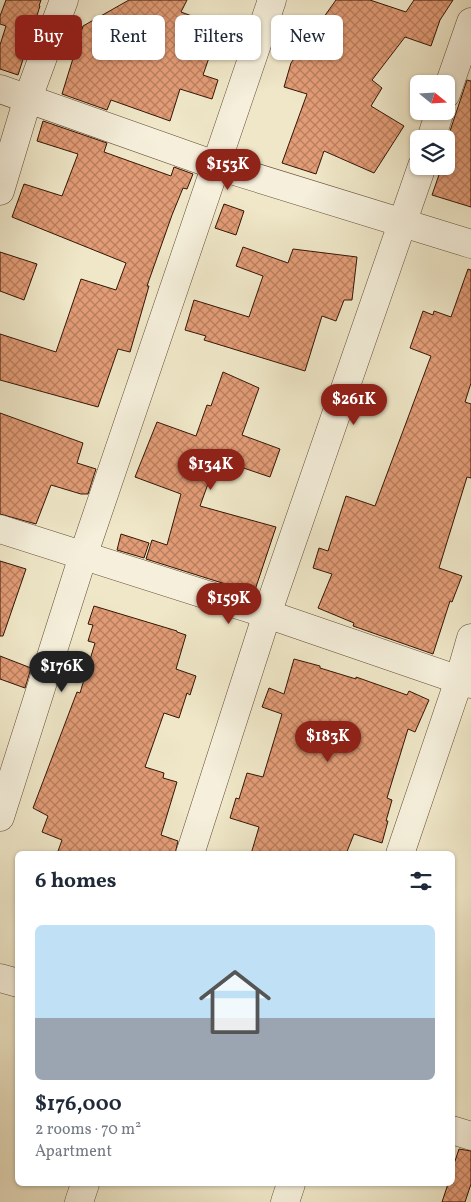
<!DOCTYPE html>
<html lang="en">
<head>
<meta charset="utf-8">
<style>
	:root { --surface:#fff; --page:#f2f2f3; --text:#1f2937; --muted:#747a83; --accent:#8f2418 }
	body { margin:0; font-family:Vollkorn,serif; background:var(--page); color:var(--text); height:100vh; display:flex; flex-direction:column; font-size:19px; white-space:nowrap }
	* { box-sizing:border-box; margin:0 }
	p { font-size:16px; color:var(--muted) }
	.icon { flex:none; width:28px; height:28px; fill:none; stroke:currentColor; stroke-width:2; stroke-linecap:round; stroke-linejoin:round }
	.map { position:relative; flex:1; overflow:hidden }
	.sheet { position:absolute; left:15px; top:851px; width:440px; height:335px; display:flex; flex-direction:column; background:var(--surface); border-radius:8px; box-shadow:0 1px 4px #0004 }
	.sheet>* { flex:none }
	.guide { position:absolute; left:15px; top:15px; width:441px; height:45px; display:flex; gap:10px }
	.needle { width:32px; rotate:108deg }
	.buttons { position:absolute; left:410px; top:75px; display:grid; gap:10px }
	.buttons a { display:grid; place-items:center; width:45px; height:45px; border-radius:8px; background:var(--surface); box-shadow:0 1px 4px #0004; font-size:25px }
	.price { position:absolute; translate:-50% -42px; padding:0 11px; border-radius:18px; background:var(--accent); color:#fff; font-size:16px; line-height:32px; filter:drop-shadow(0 1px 2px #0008) }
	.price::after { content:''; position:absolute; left:50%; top:30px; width:15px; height:11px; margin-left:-8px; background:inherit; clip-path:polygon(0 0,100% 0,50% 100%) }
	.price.active { background:#222; color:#fff }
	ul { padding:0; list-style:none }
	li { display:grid; align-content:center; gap:10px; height:265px; padding:0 20px }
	li span { display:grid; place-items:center; height:155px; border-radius:8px; color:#555 }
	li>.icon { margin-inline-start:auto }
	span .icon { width:90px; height:90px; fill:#fffc; stroke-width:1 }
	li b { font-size:21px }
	h2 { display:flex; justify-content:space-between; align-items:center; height:60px; padding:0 20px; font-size:21px }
	.tag { padding:0 18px; border-radius:8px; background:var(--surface); box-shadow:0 1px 4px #0004; font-size:18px; line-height:45px }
	.tag.active { background:var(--accent); color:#fff }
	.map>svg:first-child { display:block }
	.building { fill:url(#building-cross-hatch); stroke:#341605 }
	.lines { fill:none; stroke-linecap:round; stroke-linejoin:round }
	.minor-casing { stroke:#634a36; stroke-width:29 }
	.minor { stroke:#f5efdb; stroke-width:28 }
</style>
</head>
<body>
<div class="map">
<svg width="471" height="1202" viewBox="0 0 471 1202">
	<defs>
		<pattern id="building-cross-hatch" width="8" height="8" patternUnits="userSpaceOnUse" patternTransform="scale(1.25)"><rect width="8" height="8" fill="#e29c76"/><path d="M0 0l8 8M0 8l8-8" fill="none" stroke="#b87e5f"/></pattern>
	</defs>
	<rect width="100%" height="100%" fill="#efe7c8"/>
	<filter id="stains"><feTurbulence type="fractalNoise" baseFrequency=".004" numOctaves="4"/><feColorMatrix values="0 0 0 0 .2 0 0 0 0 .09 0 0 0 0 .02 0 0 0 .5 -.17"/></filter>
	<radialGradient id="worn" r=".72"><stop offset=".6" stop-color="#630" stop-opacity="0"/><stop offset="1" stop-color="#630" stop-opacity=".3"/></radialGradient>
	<!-- building -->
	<g class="building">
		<polygon points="6,0 41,0 39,6 40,6 18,75 0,69 0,45 6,26 0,24 0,16"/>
		<polygon points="129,0 187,0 181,12 211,23 202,49 211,52 203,75 218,80 212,99 180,89 170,121 111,100 107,110 62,94 83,26"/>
		<polygon points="336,0 370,0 406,12 414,0 453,0 440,20 431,46 405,37 372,80 382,88 371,106 404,126 374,173 324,151 316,174 282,163 307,94 284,87 291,63"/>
		<polygon points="467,80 471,81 471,207 432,195 442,166 446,166 446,143"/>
		<polygon points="43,121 107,143 104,152 171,176 174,167 193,174 187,189 183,188 172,215 147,286 149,286 130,352 118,349 98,407 0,380 0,334 56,352 81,279 116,290 126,263 12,217 24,184 62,196 78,154 37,141"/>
		<polygon points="224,204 244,211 236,235 215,228"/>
		<polygon points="243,247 288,263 293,249 357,257 352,300 344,300 336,321 322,316 305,371 204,340 206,336 185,330 194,300 249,317 263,276 236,266"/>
		<polygon points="0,252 37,264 24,300 0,291"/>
		<polygon points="468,269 471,270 471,383 465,402 471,404 471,478 467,477 439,568 462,576 452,602 450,601 433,654 353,626 354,623 318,608 332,574 313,568 319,548 328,551 346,496 375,506 431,356 410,348 423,311 433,315 434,311 451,317"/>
		<polygon points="223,372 259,388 242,435 280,449 270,477 217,459 200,506 276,527 254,593 146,559 152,540 167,545 181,494 135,477 157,422 196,436 207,405 211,406"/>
		<polygon points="0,413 83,443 77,463 96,469 88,494 81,494 51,485 36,524 0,514"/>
		<polygon points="121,534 149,543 144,558 117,550"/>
		<polygon points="0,561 26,569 3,636 0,636"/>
		<polygon points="94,606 177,631 177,632 186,635 176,669 196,676 190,695 187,693 179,718 164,713 145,767 164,773 163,778 177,782 161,835 178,841 175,854 57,854 62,840 42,832 48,816 33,808 77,692 80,693 95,643 88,641 93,625 88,624"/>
		<polygon points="0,656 31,668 25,688 0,679"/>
		<polygon points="294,659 320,666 320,668 356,679 356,677 407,695 409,691 429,700 415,732 408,729 387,798 392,800 386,821 388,821 382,843 354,834 346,854 251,854 259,827 230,818 236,798 239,799 247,773 263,777 282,714 262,707 269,688 284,694"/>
		<polygon points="459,1149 471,1151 471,1184 465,1202 442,1202 448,1184 452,1184 452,1170"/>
	</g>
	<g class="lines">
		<defs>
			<g id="minor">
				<polyline points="0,89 215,165 471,244"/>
				<polyline points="446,94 471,22"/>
				<polyline points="431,139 440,111"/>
				<polyline points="0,191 28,98 64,0"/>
				<polyline points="0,529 267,614 471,684"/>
				<polyline points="0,817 83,556 272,0"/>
				<polyline points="190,854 267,614 422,166"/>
				<polyline points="400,854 459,680 471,638"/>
				<polyline points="0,978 18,983"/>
				<polyline points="452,1130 471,1136"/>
				<polyline points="79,1202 85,1184"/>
				<polyline points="285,1202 291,1184"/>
			</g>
		</defs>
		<!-- minor casing -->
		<use href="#minor" class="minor-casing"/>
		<!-- minor -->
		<use href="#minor" class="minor"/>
	</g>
	<rect width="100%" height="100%" filter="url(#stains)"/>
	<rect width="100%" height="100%" fill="url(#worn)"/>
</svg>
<div class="buttons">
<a><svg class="needle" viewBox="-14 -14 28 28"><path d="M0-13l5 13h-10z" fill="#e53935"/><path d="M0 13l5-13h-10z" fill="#747a83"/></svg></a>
<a><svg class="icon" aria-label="layers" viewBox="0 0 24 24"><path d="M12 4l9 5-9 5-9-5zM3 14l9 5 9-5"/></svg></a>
</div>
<b class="price" style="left:228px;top:191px">$153K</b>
<b class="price" style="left:354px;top:426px">$261K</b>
<b class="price" style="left:211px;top:491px">$134K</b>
<b class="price" style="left:229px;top:625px">$159K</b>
<b class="price active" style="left:62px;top:693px">$176K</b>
<b class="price" style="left:328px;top:763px">$183K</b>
<div class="guide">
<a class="tag active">Buy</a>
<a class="tag">Rent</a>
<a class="tag">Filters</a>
<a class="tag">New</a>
</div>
<section class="sheet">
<h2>6 homes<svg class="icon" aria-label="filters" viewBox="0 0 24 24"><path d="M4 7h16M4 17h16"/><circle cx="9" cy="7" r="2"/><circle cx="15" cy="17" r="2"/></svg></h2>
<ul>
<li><span style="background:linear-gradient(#bfe0f5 60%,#9aa5b1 0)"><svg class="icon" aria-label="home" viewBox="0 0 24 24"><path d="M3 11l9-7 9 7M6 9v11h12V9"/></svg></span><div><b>$176,000</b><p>2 rooms · 70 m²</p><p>Apartment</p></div></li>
</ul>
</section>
</div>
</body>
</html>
